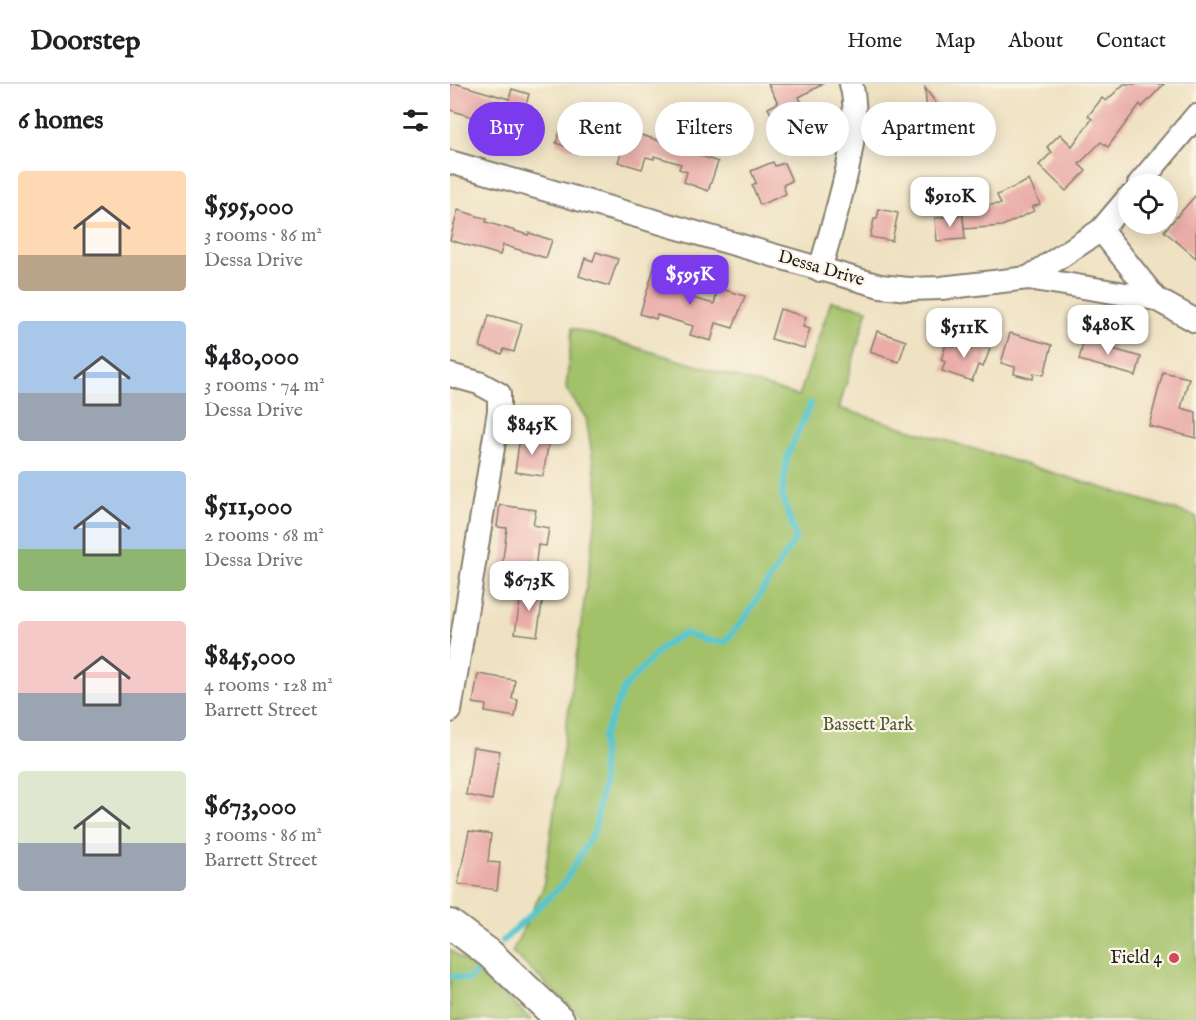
<!DOCTYPE html>
<html lang="en">
<head>
<meta charset="utf-8">
<style>
	:root { --surface:#fff; --page:#f2f2f2; --text:#202124; --muted:#757577; --line:#e0e0e0; --accent:#7c3aed }
	body { margin:0; font-family:"IM FELL English",serif; background:var(--page); color:var(--text); height:100vh; display:flex; flex-direction:column; font-size:22px; white-space:nowrap }
	* { box-sizing:border-box; margin:0 }
	p { font-size:20px; color:var(--muted) }
	.icon { flex:none; width:33px; height:33px; fill:none; stroke:currentColor; stroke-width:2; stroke-linecap:round; stroke-linejoin:round }
	.map { position:relative; flex:1; overflow:hidden }
	.panel { display:flex; flex-direction:column; background:var(--surface); width:450px }
	.panel>* { flex:none }
	.top-card { position:absolute; left:18px; top:18px; width:570px; height:54px; display:flex; gap:12px }
	.controls { position:absolute; left:668px; top:90px; display:grid; gap:12px }
	.controls a { display:grid; place-items:center; width:60px; height:60px; border-radius:50%; background:var(--surface); box-shadow:0 3px 15px #0003; font-size:30px }
	.price { position:absolute; translate:-50% -51px; padding:0 14px; border-radius:12px; background:#fff; color:#222; font-size:20px; line-height:39px; filter:drop-shadow(0 2px 3px #0008) }
	.price::after { content:''; position:absolute; left:50%; top:36px; width:18px; height:14px; margin-left:-9px; background:inherit; clip-path:polygon(0 0,100% 0,50% 100%) }
	.price.active { background:var(--accent); color:#fff }
	ul { padding:0; list-style:none }
	li { display:flex; align-items:center; gap:18px; height:150px; padding:0 18px }
	li span { display:grid; place-items:center; flex:none; width:168px; height:120px; border-radius:6px; color:#555 }
	li>.icon { margin-inline-start:auto }
	span .icon { width:72px; height:72px; fill:#fffc; stroke-width:1 }
	li b { font-size:26px }
	h2 { display:flex; justify-content:space-between; align-items:center; height:72px; padding:0 18px; font-size:26px }
	.chip { padding:0 21px; border-radius:27px; background:var(--surface); box-shadow:0 3px 15px #0003; font-size:21px; line-height:54px }
	.chip.active { background:var(--accent); color:#fff }
	header { display:flex; align-items:center; gap:36px; box-sizing:border-box; height:84px; padding:0 30px; background:var(--surface); border-bottom:2px solid var(--line) }
	header strong { font-size:28px }
	nav { display:flex; gap:33px; margin-inline-start:auto; font-size:21px }
	main { display:flex; flex:1; min-height:0 }
	.map>svg:first-child { display:block }
	.green { fill:#a2c168; stroke:#5f6e42; stroke-width:1.5 }
	.lines { fill:none; stroke-linecap:round; stroke-linejoin:round }
	.stream { stroke:#59c6ce; stroke-width:6 }
	.building { fill:#eaaca7 }
	.minor-casing { stroke:#867f6f; stroke-width:26 }
	.tertiary-casing { stroke:#867f6f; stroke-width:32 }
	.minor { stroke:#fff; stroke-width:22 }
	.tertiary { stroke:#fff; stroke-width:28 }
	.poi-dot { fill:#d1495b; stroke:#fcf5e5; stroke-width:2 }
	.labels { text-anchor:middle; dominant-baseline:central; stroke-width:4.5; stroke-linejoin:round; paint-order:stroke }
	.street-label { font-size:18px; fill:#1c1c1c; stroke:#fcf5e5 }
	.park-label { font-size:18px; fill:#4b5637; stroke:#fcf5e5 }
	.poi-label { font-size:18px; fill:#1c1c1c; stroke:#fcf5e5; text-anchor:end }
</style>
</head>
<body>
<header>
<strong>Doorstep</strong>
<nav><a>Home</a><a>Map</a><a>About</a><a>Contact</a></nav>
</header>
<main>
<section class="panel">
<h2>6 homes<svg class="icon" aria-label="filters" viewBox="0 0 24 24"><path d="M4 7h16M4 17h16"/><circle cx="9" cy="7" r="2"/><circle cx="15" cy="17" r="2"/></svg></h2>
<ul>
<li><span style="background:linear-gradient(#ffd9b3 70%,#b9a48a 0)"><svg class="icon" aria-label="home" viewBox="0 0 24 24"><path d="M3 11l9-7 9 7M6 9v11h12V9"/></svg></span><div><b>$595,000</b><p>3 rooms · 86 m²</p><p>Dessa Drive</p></div></li>
<li><span style="background:linear-gradient(#a9c7e8 60%,#9aa5b1 0)"><svg class="icon" aria-label="home" viewBox="0 0 24 24"><path d="M3 11l9-7 9 7M6 9v11h12V9"/></svg></span><div><b>$480,000</b><p>3 rooms · 74 m²</p><p>Dessa Drive</p></div></li>
<li><span style="background:linear-gradient(#a9c7e8 65%,#8fb573 0)"><svg class="icon" aria-label="home" viewBox="0 0 24 24"><path d="M3 11l9-7 9 7M6 9v11h12V9"/></svg></span><div><b>$511,000</b><p>2 rooms · 68 m²</p><p>Dessa Drive</p></div></li>
<li><span style="background:linear-gradient(#f6c9c9 60%,#9aa5b1 0)"><svg class="icon" aria-label="home" viewBox="0 0 24 24"><path d="M3 11l9-7 9 7M6 9v11h12V9"/></svg></span><div><b>$845,000</b><p>4 rooms · 128 m²</p><p>Barrett Street</p></div></li>
<li><span style="background:linear-gradient(#dfe7d0 60%,#9aa5b1 0)"><svg class="icon" aria-label="home" viewBox="0 0 24 24"><path d="M3 11l9-7 9 7M6 9v11h12V9"/></svg></span><div><b>$673,000</b><p>3 rooms · 86 m²</p><p>Barrett Street</p></div></li>
</ul>
</section>
<div class="map">
<svg width="746" height="936" viewBox="0 0 746 936">
	<rect width="100%" height="100%" fill="#fcf5e5"/>
	<filter id="ink" filterUnits="userSpaceOnUse"><feTurbulence type="fractalNoise" baseFrequency=".0167" numOctaves="2"/><feDisplacementMap in="SourceGraphic" scale="12" xChannelSelector="R" yChannelSelector="G"/><feConvolveMatrix kernelMatrix="1 2 1 2 8 2 1 2 1" color-interpolation-filters="sRGB"/></filter>
	<filter id="wash" filterUnits="userSpaceOnUse"><feTurbulence type="fractalNoise" baseFrequency=".008" numOctaves="4" result="noise"/><feDisplacementMap in="SourceGraphic" scale="24" xChannelSelector="R" yChannelSelector="G"/><feGaussianBlur stdDeviation="1.35" result="paint"/><feColorMatrix in="noise" values="0 0 0 0 0 0 0 0 0 0 0 0 0 0 0 0 0 1.4 0 .05"/><feComposite in="paint" operator="in"/></filter>
	<g filter="url(#wash)">
		<rect width="100%" height="100%" fill="#efe2c2"/>
		<!-- green -->
		<g class="green">
			<polygon points="381,217 418,225 389,324 746,432 746,936 135,936 62,868 93,804 149,414 136,334 116,305 122,244 349,312"/>
			<polygon points="0,866 21,882 82,936 0,936"/>
		</g>
		<g class="lines">
			<!-- stream -->
			<g class="stream">
				<polyline points="53,857 114,799 145,746 152,702 153,654 174,604 213,562 235,549 259,557 275,558 295,534 346,454 332,411 337,373 361,319"/>
				<polyline points="0,891 18,896 30,884"/>
			</g>
		</g>
		<g id="blocks">
			<!-- building -->
			<g class="building">
				<polygon points="0,0 7,0 59,15 62,5 79,10 76,21 81,22 73,49 0,26"/>
				<polygon points="318,0 373,0 349,13 358,31 339,41 336,34 326,39 318,24 328,19"/>
				<polygon points="674,0 714,0 692,23 690,20 658,63 651,58 629,80 636,87 616,107 589,81 602,68 597,63 610,50 622,62 642,35 638,32 652,14 656,17"/>
				<polygon points="475,4 502,41 479,56"/>
				<polygon points="115,32 167,49 168,44 201,54 268,78 258,107 234,98 237,88 229,85 231,80 204,72 204,75 196,73 192,85 168,78 172,66 133,56 129,67 106,59"/>
				<polygon points="323,78 325,82 334,79 342,97 333,101 336,110 310,121 302,101 306,99 301,87"/>
				<polygon points="579,96 590,120 582,123 584,127 552,142 514,145 512,123 551,120 547,111"/>
				<polygon points="746,111 746,174 714,147"/>
				<polygon points="429,125 448,129 442,157 420,153 424,135 427,135"/>
				<polygon points="8,126 37,135 36,138 78,151 79,149 102,156 96,174 53,161 50,171 0,156"/>
				<polygon points="513,131 515,155 487,157 485,134"/>
				<polygon points="146,168 168,175 159,202 129,192 135,174 143,177"/>
				<polygon points="204,184 229,191 226,202 234,205 232,211 264,220 268,204 295,212 283,244 266,239 261,257 240,251 243,242 207,231 206,235 190,230"/>
				<polygon points="330,225 356,233 353,243 360,245 354,264 321,255"/>
				<polygon points="39,231 72,240 64,268 54,265 52,270 30,263"/>
				<polygon points="427,247 456,257 449,278 420,268"/>
				<polygon points="560,249 602,261 594,291 584,289 583,295 564,290 565,283 551,279"/>
				<polygon points="635,251 665,260 663,265 691,273 686,292 629,276"/>
				<polygon points="507,254 540,265 533,283 528,281 522,297 492,287 495,278 491,276 496,260 504,263"/>
				<polygon points="713,288 739,294 731,324 746,328 746,354 699,342"/>
				<polygon points="70,352 99,356 93,392 65,388"/>
				<polygon points="50,421 86,426 83,441 99,444 96,462 88,461 83,501 50,496 57,444 47,443"/>
				<polygon points="72,504 94,507 87,552 65,549"/>
				<polygon points="28,590 65,596 62,615 68,616 65,633 35,628 36,621 23,619"/>
				<polygon points="23,663 50,667 42,716 16,711"/>
				<polygon points="19,747 41,750 38,778 50,779 47,806 8,800"/>
			</g>
		</g>
	</g>
	<g filter="url(#ink)">
		<use href="#blocks" fill-opacity="0" stroke="#867f6f" stroke-width="1.5"/>
		<g class="lines">
			<defs>
				<g id="minor">
					<polyline points="0,78 430,202 459,205 491,204 578,194 706,215 746,237"/>
					<polyline points="689,100 746,32"/>
					<polyline points="651,146 706,215"/>
					<path d="M370,186c13,-49 45,-138 31,-186"/>
					<polyline points="578,194 651,146 678,114"/>
					<polyline points="0,291 29,299 49,310 49,327 0,627"/>
				</g>
				<polyline id="tertiary" points="0,840 40,870 110,936"/>
			</defs>
			<!-- minor casing -->
			<use href="#minor" class="minor-casing"/>
			<!-- tertiary casing -->
			<use href="#tertiary" class="tertiary-casing"/>
			<!-- minor -->
			<use href="#minor" class="minor"/>
			<!-- tertiary -->
			<use href="#tertiary" class="tertiary"/>
		</g>
	</g>
	<!-- markers -->
	<circle class="poi-dot" cx="724" cy="874" r="6"/>
	<g class="labels">
		<!-- street labels -->
		<g class="street-label">
			<text transform="translate(371 185) rotate(16)">Dessa Drive</text>
		</g>
		<!-- park labels -->
		<g class="park-label">
			<text x="418" y="641">Bassett Park</text>
		</g>
		<!-- poi labels -->
		<g class="poi-label">
			<text x="712" y="874">Field 4</text>
		</g>
	</g>
</svg>
<div class="controls">
<a><svg class="icon" aria-label="locate" viewBox="0 0 24 24"><circle cx="12" cy="12" r="6"/><path d="M12 2v4M12 18v4M2 12h4M18 12h4"/></svg></a>
</div>
<b class="price" style="left:500px;top:144px">$910K</b>
<b class="price active" style="left:240px;top:222px">$595K</b>
<b class="price" style="left:658px;top:272px">$480K</b>
<b class="price" style="left:514px;top:275px">$511K</b>
<b class="price" style="left:82px;top:372px">$845K</b>
<b class="price" style="left:79px;top:528px">$673K</b>
<div class="top-card">
<a class="chip active">Buy</a>
<a class="chip">Rent</a>
<a class="chip">Filters</a>
<a class="chip">New</a>
<a class="chip">Apartment</a>
</div>
</div>
</main>
</body>
</html>
